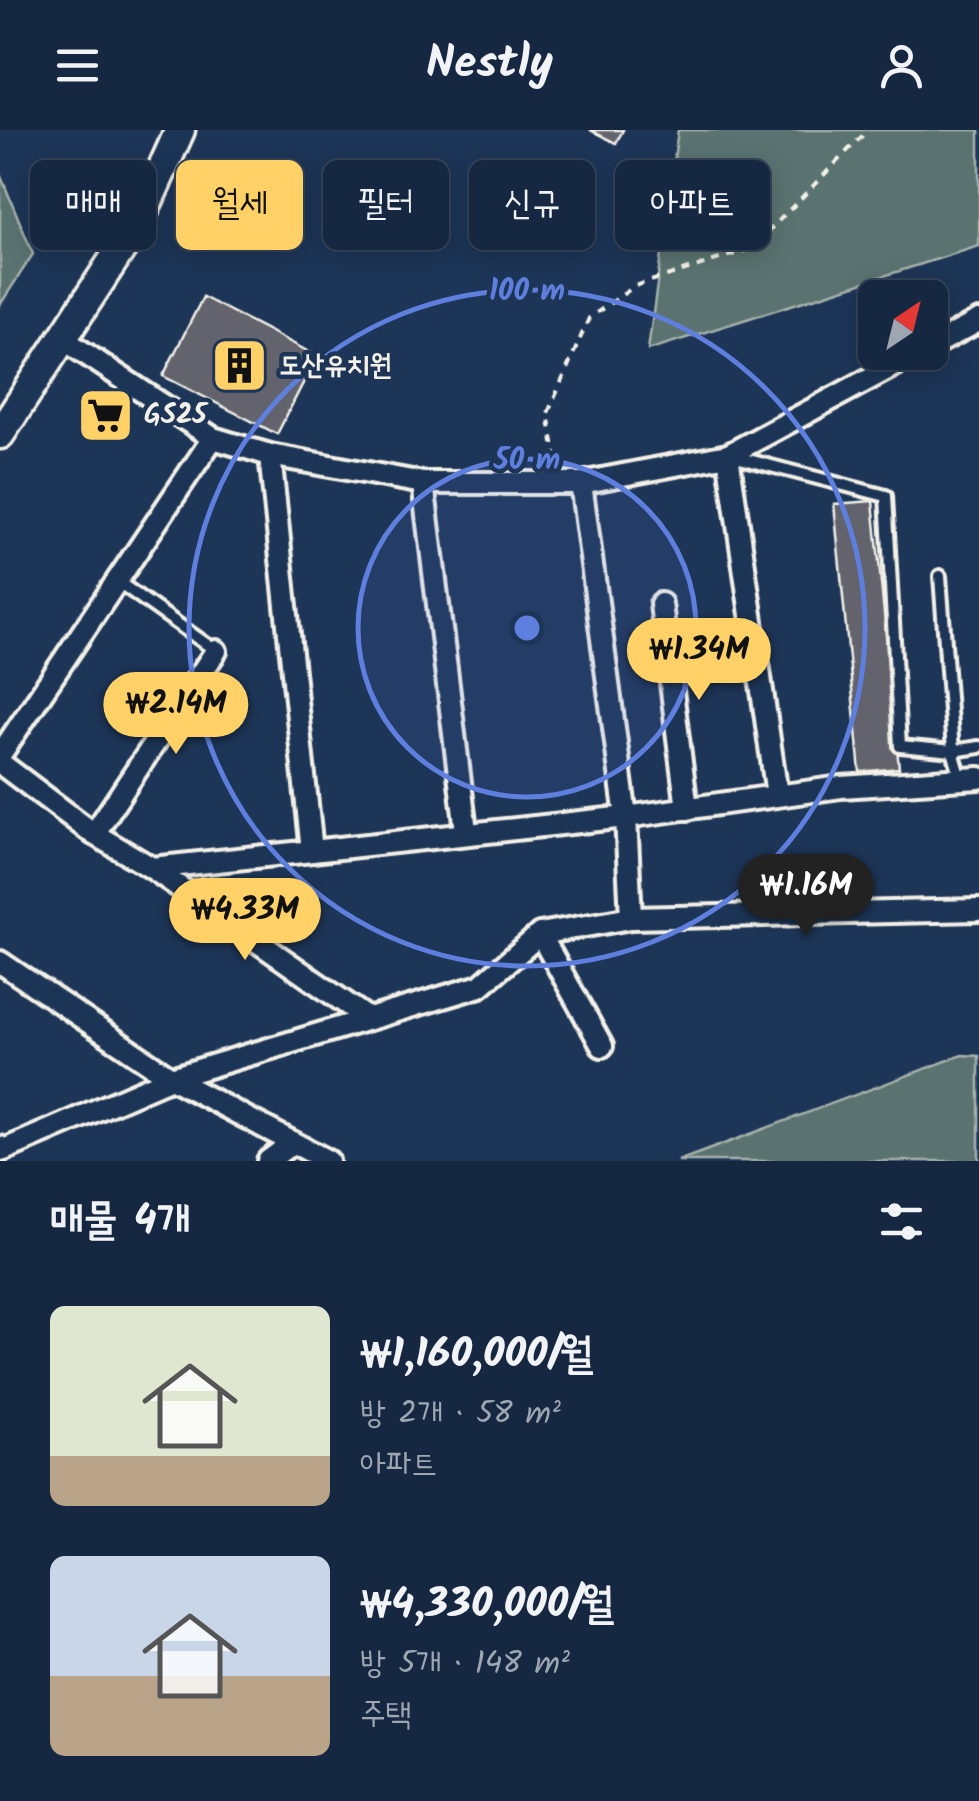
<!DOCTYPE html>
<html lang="ko">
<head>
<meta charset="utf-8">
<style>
	:root { --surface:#162841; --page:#23344c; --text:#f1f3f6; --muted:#9ea6b1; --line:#35445a; --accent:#ffd166 }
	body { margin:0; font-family:Kalam,"Poor Story",sans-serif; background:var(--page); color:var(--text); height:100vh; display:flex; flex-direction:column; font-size:38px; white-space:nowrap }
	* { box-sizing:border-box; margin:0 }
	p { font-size:32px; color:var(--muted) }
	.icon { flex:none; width:55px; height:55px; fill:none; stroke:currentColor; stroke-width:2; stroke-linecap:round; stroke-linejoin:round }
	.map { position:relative; height:1031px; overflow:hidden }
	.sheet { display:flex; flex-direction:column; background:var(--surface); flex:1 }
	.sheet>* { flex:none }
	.guide { position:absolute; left:30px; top:30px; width:920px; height:90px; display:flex; gap:20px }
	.needle { width:65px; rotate:35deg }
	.controls { position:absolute; left:858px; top:150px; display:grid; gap:20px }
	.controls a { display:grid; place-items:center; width:90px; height:90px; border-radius:15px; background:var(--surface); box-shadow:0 5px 25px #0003,0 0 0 2px var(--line); font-size:50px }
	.price { position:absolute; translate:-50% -85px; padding:0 22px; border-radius:35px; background:var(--accent); color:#111; font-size:32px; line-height:65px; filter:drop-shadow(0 2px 5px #0008) }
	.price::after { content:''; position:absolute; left:50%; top:60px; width:30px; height:22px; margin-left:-15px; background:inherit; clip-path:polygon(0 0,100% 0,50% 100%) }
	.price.selected { background:#222; color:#fff }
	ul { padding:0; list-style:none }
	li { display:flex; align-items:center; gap:30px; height:250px; padding:0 50px }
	li span { display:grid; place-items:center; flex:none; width:280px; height:200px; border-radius:15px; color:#555 }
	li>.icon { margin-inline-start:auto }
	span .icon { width:120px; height:120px; fill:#fffc; stroke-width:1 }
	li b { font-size:42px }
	h2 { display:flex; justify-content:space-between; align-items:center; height:120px; padding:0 50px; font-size:42px }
	.chip { padding:0 35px; border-radius:15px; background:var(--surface); box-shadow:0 5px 25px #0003,0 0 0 2px var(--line); font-size:35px; line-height:90px }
	.chip.selected { background:var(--accent); color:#111 }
	header { display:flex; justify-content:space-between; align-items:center; height:130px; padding:0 50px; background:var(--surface); font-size:45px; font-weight:600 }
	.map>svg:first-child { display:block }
	.green { fill:#5a736f; stroke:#a7b2ac; stroke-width:2.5 }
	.building { fill:#62636c; stroke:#f4f1e8; stroke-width:2.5 }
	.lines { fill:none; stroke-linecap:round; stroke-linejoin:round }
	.lane-casing { stroke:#f4f1e8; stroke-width:18 }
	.street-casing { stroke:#f4f1e8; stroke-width:28 }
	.secondary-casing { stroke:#f4f1e8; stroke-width:35 }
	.path { stroke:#f4f1e8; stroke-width:4; stroke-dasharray:8 8; stroke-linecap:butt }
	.lane { stroke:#1d3557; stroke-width:10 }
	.street { stroke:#1d3557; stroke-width:20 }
	.secondary { stroke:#1d3557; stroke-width:28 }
	.ring { fill:none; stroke:#5e7fdd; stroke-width:5 }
	.labels { text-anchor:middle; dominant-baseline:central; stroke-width:9; stroke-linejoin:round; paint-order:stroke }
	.poi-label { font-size:28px; font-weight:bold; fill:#f4f1e8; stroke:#1d3557; text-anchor:start }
	.centre { fill:#5e7fdd; stroke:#1d3557; stroke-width:5 }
	.ring-label { font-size:30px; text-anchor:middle; font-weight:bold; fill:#5e7fdd; stroke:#1d3557; stroke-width:9; stroke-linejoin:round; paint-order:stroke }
</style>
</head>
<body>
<header><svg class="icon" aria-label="menu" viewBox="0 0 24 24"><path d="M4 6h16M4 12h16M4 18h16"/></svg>Nestly<svg class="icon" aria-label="person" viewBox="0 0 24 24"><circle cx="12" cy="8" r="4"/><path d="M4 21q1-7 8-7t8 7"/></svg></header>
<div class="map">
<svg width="979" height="1031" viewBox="0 0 979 1031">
	<rect width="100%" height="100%" fill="#1d3557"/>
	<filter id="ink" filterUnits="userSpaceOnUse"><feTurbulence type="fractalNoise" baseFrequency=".01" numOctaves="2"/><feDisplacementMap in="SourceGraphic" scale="20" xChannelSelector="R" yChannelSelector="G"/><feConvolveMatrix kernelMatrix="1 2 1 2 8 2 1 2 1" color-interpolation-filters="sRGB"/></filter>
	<g filter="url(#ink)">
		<!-- green -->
		<g class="green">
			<polygon points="678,0 979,0 979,116 648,220"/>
			<polygon points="0,44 33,124 0,175"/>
			<polygon points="962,925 979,926 979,1031 678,1031"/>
		</g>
		<!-- building -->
		<g class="building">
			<polygon points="590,0 623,0 616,13"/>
			<polygon points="203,167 317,226 277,304 163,246"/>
			<polygon points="873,371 899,638 860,642 834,374"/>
		</g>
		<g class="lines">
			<defs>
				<g id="lane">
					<polyline points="729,325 886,366 900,616 953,621 979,617"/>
					<polyline points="940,446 953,621 961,649"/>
					<polyline points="117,451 216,521"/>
				</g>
				<g id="street">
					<polyline points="63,209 213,308 270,325 423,353 581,353 728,325 919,222"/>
					<polyline points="930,217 979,191"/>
					<polyline points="728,325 777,665"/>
					<polyline points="423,353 466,701"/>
					<polyline points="661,474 687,679"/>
					<polyline points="0,625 213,308"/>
					<polyline points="0,633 94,704 152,738 312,721 270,325"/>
					<polyline points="94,704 216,521"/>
					<polyline points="312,721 626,687 581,353"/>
					<polyline points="152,738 367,888"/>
					<polyline points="631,788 626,687 841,657 979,648"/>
					<polyline points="540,804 602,916"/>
					<polyline points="0,832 171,948 4,1020 0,1017"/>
					<polyline points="171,948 480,856 540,804 631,788 979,780"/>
					<polyline points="171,948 328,1031"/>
					<polyline points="268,1031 291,1014"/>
				</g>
				<polyline id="secondary" points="0,304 139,91 180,0"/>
			</defs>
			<!-- lane casing -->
			<use href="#lane" class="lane-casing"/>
			<!-- street casing -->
			<use href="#street" class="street-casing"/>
			<!-- secondary casing -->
			<use href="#secondary" class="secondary-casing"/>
			<!-- path -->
			<polyline class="path" points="556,330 548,283 589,188 635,156 751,119 868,0"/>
			<!-- lane -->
			<use href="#lane" class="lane"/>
			<!-- street -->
			<use href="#street" class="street"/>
			<!-- secondary -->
			<use href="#secondary" class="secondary"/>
		</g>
	</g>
	<!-- distance rings -->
	<circle cx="527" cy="498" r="169" fill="#5e7fdd" fill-opacity=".12"/>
	<g class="ring">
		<circle cx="527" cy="498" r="169"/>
		<circle cx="527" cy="498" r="338"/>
	</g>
	<!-- icons -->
	<defs>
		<symbol id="building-square" viewBox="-11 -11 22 22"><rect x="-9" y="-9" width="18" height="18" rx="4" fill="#ffd166" stroke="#1d3557"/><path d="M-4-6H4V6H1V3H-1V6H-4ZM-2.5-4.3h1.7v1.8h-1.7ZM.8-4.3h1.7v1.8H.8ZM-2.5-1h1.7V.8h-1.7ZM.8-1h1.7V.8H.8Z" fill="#111"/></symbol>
		<symbol id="supermarket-square" viewBox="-11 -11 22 22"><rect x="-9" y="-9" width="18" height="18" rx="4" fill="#ffd166" stroke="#1d3557"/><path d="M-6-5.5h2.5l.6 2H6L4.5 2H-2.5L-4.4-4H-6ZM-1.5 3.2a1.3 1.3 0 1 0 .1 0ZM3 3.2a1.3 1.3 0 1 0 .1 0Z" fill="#111"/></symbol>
	</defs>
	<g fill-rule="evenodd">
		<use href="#building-square" x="208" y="204" width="63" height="63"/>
		<use href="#supermarket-square" x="74" y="254" width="63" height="63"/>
	</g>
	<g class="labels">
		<!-- poi labels -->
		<g class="poi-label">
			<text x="279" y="236">도산유치원</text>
			<text x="144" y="285">GS25</text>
		</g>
	</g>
	<circle cx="527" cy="498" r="15" class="centre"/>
	<g class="ring-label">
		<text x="527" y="170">100 m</text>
		<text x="527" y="339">50 m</text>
	</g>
</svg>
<div class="controls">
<a><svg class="needle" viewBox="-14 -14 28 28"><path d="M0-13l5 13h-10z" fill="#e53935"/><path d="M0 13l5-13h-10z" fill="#9ea6b1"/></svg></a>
</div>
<b class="price" style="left:699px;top:573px">₩1.34M</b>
<b class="price" style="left:176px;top:627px">₩2.14M</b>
<b class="price selected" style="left:806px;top:809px">₩1.16M</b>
<b class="price" style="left:245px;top:833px">₩4.33M</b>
<div class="guide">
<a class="chip">매매</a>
<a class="chip selected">월세</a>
<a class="chip">필터</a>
<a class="chip">신규</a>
<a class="chip">아파트</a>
</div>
</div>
<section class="sheet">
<h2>매물 4개<svg class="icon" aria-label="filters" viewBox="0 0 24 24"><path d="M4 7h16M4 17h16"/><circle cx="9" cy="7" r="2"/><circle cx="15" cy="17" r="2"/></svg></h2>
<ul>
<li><span style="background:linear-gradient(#dfe7d0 75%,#b9a48a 0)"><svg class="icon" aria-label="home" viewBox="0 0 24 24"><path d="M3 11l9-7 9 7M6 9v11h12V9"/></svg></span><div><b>₩1,160,000/월</b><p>방 2개 · 58 m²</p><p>아파트</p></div></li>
<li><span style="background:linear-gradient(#c9d6e8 60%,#b9a48a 0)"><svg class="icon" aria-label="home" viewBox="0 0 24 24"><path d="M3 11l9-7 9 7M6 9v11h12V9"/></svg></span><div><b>₩4,330,000/월</b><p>방 5개 · 148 m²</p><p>주택</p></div></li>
</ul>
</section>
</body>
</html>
